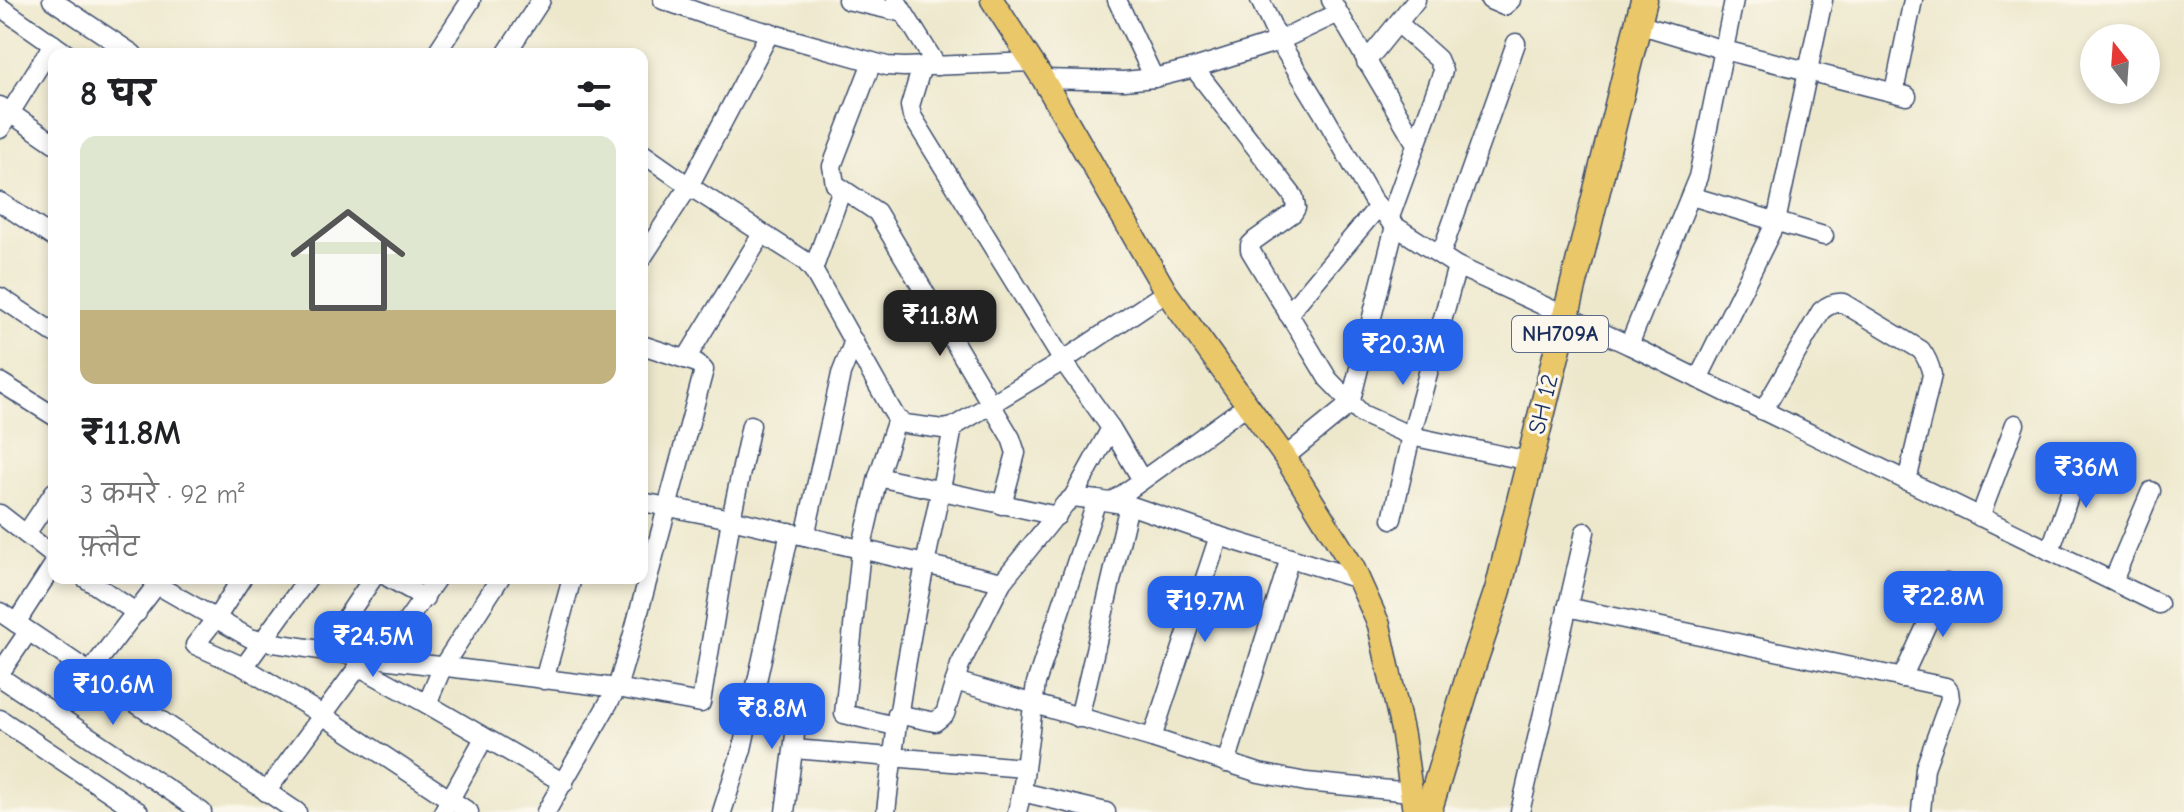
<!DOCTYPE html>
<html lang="hi">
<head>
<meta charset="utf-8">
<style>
	:root { --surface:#fff; --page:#f2f2f2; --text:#202124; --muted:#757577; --line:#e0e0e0; --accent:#2563eb }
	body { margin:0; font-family:"Comic Neue","Playpen Sans Deva",sans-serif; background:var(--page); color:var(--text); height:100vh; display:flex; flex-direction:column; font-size:30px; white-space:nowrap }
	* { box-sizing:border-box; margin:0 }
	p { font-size:26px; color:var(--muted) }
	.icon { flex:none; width:44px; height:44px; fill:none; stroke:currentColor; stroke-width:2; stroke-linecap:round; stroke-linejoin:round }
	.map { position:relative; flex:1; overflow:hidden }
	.sheet { position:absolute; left:48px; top:48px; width:600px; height:536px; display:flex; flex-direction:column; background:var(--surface); border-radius:16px; box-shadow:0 4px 12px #0003 }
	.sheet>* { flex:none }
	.needle { width:52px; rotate:343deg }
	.buttons { position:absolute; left:2080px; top:24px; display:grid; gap:16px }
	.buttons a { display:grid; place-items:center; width:80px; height:80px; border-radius:50%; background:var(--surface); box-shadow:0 4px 12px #0003; font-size:40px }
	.price { position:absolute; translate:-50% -68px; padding:0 18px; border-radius:16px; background:var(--accent); color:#fff; font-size:26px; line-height:52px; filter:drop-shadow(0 2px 4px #0008) }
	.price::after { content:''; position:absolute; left:50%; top:48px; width:24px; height:18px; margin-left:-12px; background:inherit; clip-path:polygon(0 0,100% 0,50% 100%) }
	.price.on { background:#222; color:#fff }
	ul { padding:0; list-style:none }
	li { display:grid; align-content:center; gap:16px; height:424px; padding:0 32px }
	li+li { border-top:2px solid var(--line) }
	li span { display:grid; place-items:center; height:248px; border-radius:16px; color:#555 }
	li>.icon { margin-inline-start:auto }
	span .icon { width:144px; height:144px; fill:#fffc; stroke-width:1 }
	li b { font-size:34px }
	h2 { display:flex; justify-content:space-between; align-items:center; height:96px; padding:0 32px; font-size:34px }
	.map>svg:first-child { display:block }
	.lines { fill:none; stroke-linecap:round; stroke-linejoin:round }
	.minor-casing { stroke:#3a4b6e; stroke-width:21 }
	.major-casing { stroke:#3a4b6e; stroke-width:25 }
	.highway-casing { stroke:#3a4b6e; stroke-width:29 }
	.minor { stroke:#fff; stroke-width:18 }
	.major { stroke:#eac769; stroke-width:22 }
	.highway { stroke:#eac769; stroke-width:26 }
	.labels { text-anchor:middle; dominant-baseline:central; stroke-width:6; stroke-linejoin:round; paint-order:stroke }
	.shield { fill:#fbf7ec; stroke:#5e6b89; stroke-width:2 }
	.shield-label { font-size:22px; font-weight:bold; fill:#1b2f5e }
	.street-label { font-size:24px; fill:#1b2f5e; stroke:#fbf7ec }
</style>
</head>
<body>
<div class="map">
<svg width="2184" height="812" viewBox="0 0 2184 812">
	<rect width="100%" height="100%" fill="#fbf7ec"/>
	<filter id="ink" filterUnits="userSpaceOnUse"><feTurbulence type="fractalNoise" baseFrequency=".0125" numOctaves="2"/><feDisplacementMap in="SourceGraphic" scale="16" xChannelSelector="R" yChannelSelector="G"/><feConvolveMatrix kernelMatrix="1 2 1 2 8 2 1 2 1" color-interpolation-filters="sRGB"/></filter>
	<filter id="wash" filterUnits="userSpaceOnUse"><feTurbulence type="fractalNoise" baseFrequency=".006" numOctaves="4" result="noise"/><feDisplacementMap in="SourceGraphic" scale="32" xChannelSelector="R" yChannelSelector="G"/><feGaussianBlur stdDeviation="1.8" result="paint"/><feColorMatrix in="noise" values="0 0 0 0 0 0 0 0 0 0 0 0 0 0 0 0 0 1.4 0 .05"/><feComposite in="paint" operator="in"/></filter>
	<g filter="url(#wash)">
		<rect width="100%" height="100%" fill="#ede8cc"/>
	</g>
	<g filter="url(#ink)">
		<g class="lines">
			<defs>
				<g id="minor">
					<polyline points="52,0 133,54"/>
					<polyline points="663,0 706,15 887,66 904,67 1033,62"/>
					<polyline points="847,0 904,13"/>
					<polyline points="896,0 937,66"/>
					<polyline points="1117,0 1154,78"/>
					<polyline points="1260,0 1279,41 1323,113 1372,199 1395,226 1457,266 1629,345 2159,604"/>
					<polyline points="1331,0 1416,144"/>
					<polyline points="1490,0 1504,6 1511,0"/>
					<polyline points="0,7 67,54"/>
					<polyline points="1638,24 1724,50 1907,96"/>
					<polyline points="440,54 439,49 471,0"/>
					<polyline points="506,54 541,0"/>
					<polyline points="872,62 832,166 835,184 877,212 1011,438 1016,453 1002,505"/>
					<polyline points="1366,62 1416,0"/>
					<polyline points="922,66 910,106 912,116 1063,361 1111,428 1142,480"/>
					<polyline points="1194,68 1294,197 1296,208 1293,213 1255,240 1250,245 1250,250 1328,379 1362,414 1411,436 1529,461"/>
					<polyline points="1043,79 1124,81 1154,78 1194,68 1279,41 1338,13"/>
					<polyline points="1894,92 1913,0"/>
					<polyline points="0,106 54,143"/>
					<polyline points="0,129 53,44"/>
					<polyline points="642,153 689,186 804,260 813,270 890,407 897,419 905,424 943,429 953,427 1063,361 1166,292"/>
					<polyline points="1691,196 1824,236"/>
					<polyline points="0,202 54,238"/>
					<polyline points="1389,220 1443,71 1438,59 1398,23"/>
					<polyline points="1441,254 1516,43"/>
					<polyline points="642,258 689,186 770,32"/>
					<polyline points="813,270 842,189"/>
					<polyline points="0,297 54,333"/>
					<polyline points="1288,314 1377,208"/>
					<polyline points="1629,345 1698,177 1734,0"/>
					<polyline points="686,359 762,234"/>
					<polyline points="1698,379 1776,222 1823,0"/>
					<polyline points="0,382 54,416"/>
					<path d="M1763,411l58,-100c7,-6 13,-9 22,-8l78,47c6,8 9,15 11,25l-25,106"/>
					<polyline points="1285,457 1350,404 1395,226"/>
					<polyline points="878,477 1057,516"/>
					<polyline points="1073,497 1111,428"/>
					<polyline points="642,502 731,519 1002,582"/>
					<polyline points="1112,502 1247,405"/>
					<polyline points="0,514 54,556"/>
					<polyline points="1980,517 2015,424"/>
					<polyline points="1392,519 1411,436 1457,266"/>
					<polyline points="26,534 54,492"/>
					<polyline points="805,536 841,374 854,341"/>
					<polyline points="2050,551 2083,456"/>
					<polyline points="85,578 137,613"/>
					<polyline points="242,578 217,617 195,645 244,667 324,716 469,812"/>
					<polyline points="389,578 425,598"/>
					<polyline points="2113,581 2151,491"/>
					<polyline points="157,585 250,638 261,641 366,657 617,688 701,703 731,519 751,425"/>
					<polyline points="1567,607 1946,687 1949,691 1950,699 1925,768 1921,812"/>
					<polyline points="0,612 297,812"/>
					<polyline points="16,623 54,564"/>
					<polyline points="324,650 373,578"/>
					<polyline points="381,658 437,578"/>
					<polyline points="358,666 427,704 564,783"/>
					<polyline points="244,667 308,578"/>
					<polyline points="0,673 28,632"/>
					<polyline points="89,673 162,578"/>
					<polyline points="0,677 202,812"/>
					<polyline points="1902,678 1946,583"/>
					<polyline points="544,680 572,578"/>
					<polyline points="955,681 1152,738 1259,773 1306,782 1411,792"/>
					<polyline points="427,704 443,666 500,578"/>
					<polyline points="897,714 935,722 945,714 960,665 1002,582 1065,504 1073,497 1097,500"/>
					<polyline points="1079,718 1129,505"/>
					<polyline points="0,719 139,812"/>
					<polyline points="895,726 844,714 861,550 878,477 897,419"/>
					<polyline points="1152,738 1219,536"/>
					<polyline points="794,749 1024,768"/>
					<polyline points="1226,763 1290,558"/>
					<polyline points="266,792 364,659"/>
					<polyline points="1022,792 1106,812"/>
					<polyline points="443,812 484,738"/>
					<polyline points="546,812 617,688 633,634 704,370 697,363 642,345"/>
					<polyline points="722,812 742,749 790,532"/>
					<polyline points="785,812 800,696"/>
					<path d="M886,812c9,-83 22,-166 39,-247 9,-46 20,-92 28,-138"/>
					<polyline points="1017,812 1022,792 1036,683 1097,500 1129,505 1219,536 1358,579"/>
					<polyline points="1520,812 1585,532"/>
				</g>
				<polyline id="major" points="992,0 1043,79 1166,292 1285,457 1353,567 1379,625 1403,735 1414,812"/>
				<polyline id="highway" points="1428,812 1472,667 1498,590 1644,0"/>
			</defs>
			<!-- minor casing -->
			<use href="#minor" class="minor-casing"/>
			<!-- major casing -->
			<use href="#major" class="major-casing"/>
			<!-- highway casing -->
			<use href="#highway" class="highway-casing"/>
			<!-- minor -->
			<use href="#minor" class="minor"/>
			<!-- major -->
			<use href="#major" class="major"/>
			<!-- highway -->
			<use href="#highway" class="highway"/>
		</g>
	</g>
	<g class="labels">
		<!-- shield labels -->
		<rect class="shield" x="1512" y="316" width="96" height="36" rx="6"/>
		<g class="shield-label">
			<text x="1560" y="334">NH709A</text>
		</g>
		<!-- street labels -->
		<g class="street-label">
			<text transform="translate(1543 404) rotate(-76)">SH 12</text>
		</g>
	</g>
</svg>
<div class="buttons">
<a><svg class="needle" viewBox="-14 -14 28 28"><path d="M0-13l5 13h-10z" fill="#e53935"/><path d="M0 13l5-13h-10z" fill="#757577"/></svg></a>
</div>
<b class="price on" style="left:940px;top:358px">₹11.8M</b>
<b class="price" style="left:1403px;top:387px">₹20.3M</b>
<b class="price" style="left:2086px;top:510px">₹36M</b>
<b class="price" style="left:1943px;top:639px">₹22.8M</b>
<b class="price" style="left:1205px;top:644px">₹19.7M</b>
<b class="price" style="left:373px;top:679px">₹24.5M</b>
<b class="price" style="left:113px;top:727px">₹10.6M</b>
<b class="price" style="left:772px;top:751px">₹8.8M</b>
<section class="sheet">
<h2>8 घर<svg class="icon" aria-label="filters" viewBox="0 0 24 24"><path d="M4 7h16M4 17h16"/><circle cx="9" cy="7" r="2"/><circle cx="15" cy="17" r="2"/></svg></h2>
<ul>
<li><span style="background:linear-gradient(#dfe7d0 70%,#c2b280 0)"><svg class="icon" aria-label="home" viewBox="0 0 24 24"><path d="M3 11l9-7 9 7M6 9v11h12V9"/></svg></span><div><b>₹11.8M</b><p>3 कमरे · 92 m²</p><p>फ़्लैट</p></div></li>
</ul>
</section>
</div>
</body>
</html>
